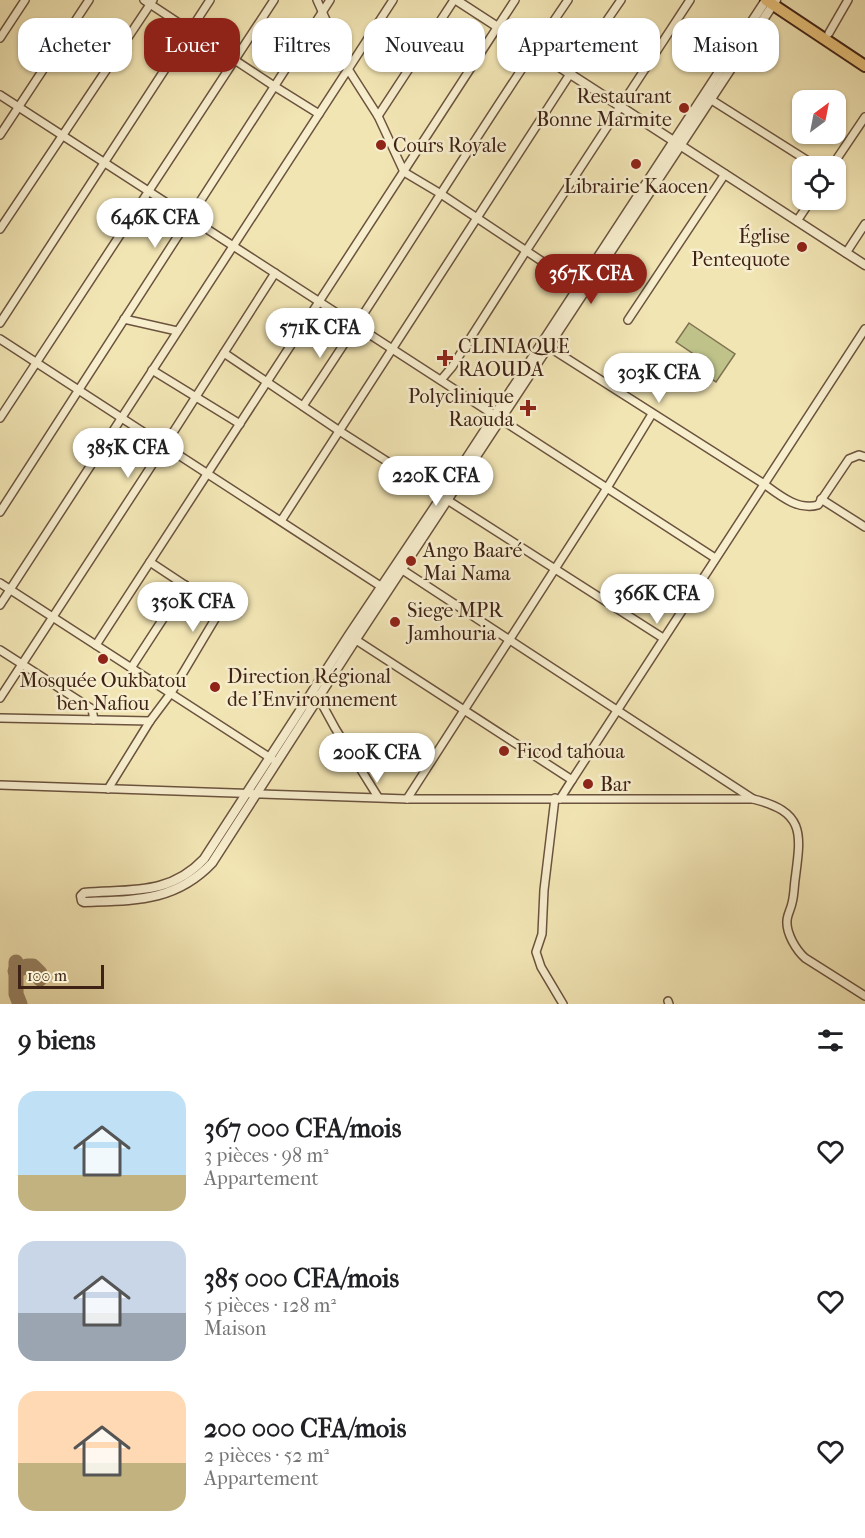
<!DOCTYPE html>
<html lang="fr">
<head>
<meta charset="utf-8">
<style>
	:root { --surface:#fff; --page:#f6f6f6; --text:#202124; --muted:#757577; --accent:#8f2418 }
	body { margin:0; font-family:"IM FELL French Canon",serif; background:var(--page); color:var(--text); height:100vh; display:flex; flex-direction:column; font-size:22px; white-space:nowrap }
	* { box-sizing:border-box; margin:0 }
	p { font-size:20px; color:var(--muted) }
	.icon { flex:none; width:33px; height:33px; fill:none; stroke:currentColor; stroke-width:2; stroke-linecap:round; stroke-linejoin:round }
	.map { position:relative; height:1004px; overflow:hidden }
	.details { display:flex; flex-direction:column; background:var(--surface); flex:1 }
	.details>* { flex:none }
	.guide { position:absolute; left:18px; top:18px; width:830px; height:54px; display:flex; gap:12px }
	.needle { width:39px; rotate:32deg }
	.fabs { position:absolute; left:792px; top:90px; display:grid; gap:12px }
	.fabs a { display:grid; place-items:center; width:54px; height:54px; border-radius:12px; background:var(--surface); box-shadow:0 2px 4px #0004; font-size:30px }
	.scale { position:absolute; left:18px; bottom:15px; width:86px; box-sizing:border-box; padding-left:6px; border:3px solid #3e2216; border-top:0; font-size:16px; line-height:21px; white-space:nowrap; color:#3e2216; -webkit-text-stroke:4px #f7eece; paint-order:stroke }
	.price { position:absolute; translate:-50% -51px; padding:0 14px; border-radius:21px; background:#fff; color:#222; font-size:20px; line-height:39px; filter:drop-shadow(0 2px 3px #0008) }
	.price::after { content:''; position:absolute; left:50%; top:36px; width:18px; height:14px; margin-left:-9px; background:inherit; clip-path:polygon(0 0,100% 0,50% 100%) }
	.price.active { background:var(--accent); color:#fff }
	ul { padding:0; list-style:none }
	li { display:flex; align-items:center; gap:18px; height:150px; padding:0 18px }
	li span { display:grid; place-items:center; flex:none; width:168px; height:120px; border-radius:18px; color:#555 }
	li>.icon { margin-inline-start:auto }
	span .icon { width:72px; height:72px; fill:#fffc; stroke-width:1 }
	li b { font-size:26px }
	h2 { display:flex; justify-content:space-between; align-items:center; height:72px; padding:0 18px; font-size:26px }
	.pill { padding:0 21px; border-radius:18px; background:var(--surface); box-shadow:0 2px 4px #0004; font-size:21px; line-height:54px }
	.pill.active { background:var(--accent); color:#fff }
	.map>svg:first-child { display:block }
	.pitch { fill:#bfc38a; stroke:#7e7250; stroke-width:1.5 }
	.lines { fill:none; stroke-linecap:round; stroke-linejoin:round }
	.taxiway { stroke:#988465; stroke-width:15 }
	.minor-casing { stroke:#6b533e; stroke-width:10 }
	.tertiary-casing { stroke:#6b533e; stroke-width:11 }
	.primary-casing { stroke:#3e2216; stroke-width:14 }
	.minor { stroke:#f7eece; stroke-width:7 }
	.tertiary { stroke:#f7eece; stroke-width:8 }
	.primary { stroke:#e9c27a; stroke-width:10 }
	.poi-dot { fill:#8f2418; stroke:#f7eece; stroke-width:2 }
	.labels { text-anchor:middle; dominant-baseline:central; stroke-width:5; stroke-linejoin:round; paint-order:stroke }
	.poi-label { font-size:20px; fill:#3e2216; stroke:#f7eece; text-anchor:start }
</style>
</head>
<body>
<div class="map">
<svg width="865" height="1004" viewBox="0 0 865 1004">
	<rect width="100%" height="100%" fill="#f2e5b4"/>
	<filter id="stains"><feTurbulence type="fractalNoise" baseFrequency=".00333" numOctaves="4"/><feColorMatrix values="0 0 0 0 .2 0 0 0 0 .09 0 0 0 0 .02 0 0 0 .5 -.17"/></filter>
	<radialGradient id="worn" r=".72"><stop offset=".6" stop-color="#630" stop-opacity="0"/><stop offset="1" stop-color="#630" stop-opacity=".3"/></radialGradient>
	<!-- pitch -->
	<polygon class="pitch" points="689,323 735,354 716,382 690,365 695,355 676,342"/>
	<g class="lines">
		<!-- taxiway -->
		<g class="taxiway">
			<polyline points="16,962 16,994 20,1004"/>
			<polyline points="15,971 27,966 33,966 40,973 40,979"/>
		</g>
		<defs>
			<g id="minor">
				<polyline points="144,0 274,86 319,114"/>
				<polyline points="317,0 348,69 378,116 404,172 441,194 582,288"/>
				<polyline points="829,33 848,0"/>
				<polyline points="0,38 25,0"/>
				<polyline points="0,95 715,558"/>
				<polyline points="710,99 816,166"/>
				<polyline points="378,116 454,0"/>
				<polyline points="0,135 89,0"/>
				<polyline points="832,166 865,117"/>
				<polyline points="797,221 811,200"/>
				<polyline points="0,229 153,0"/>
				<polyline points="846,253 865,224"/>
				<polyline points="124,319 177,331"/>
				<polyline points="628,320 725,174"/>
				<polyline points="0,323 210,0"/>
				<polyline points="0,339 385,589"/>
				<path d="M544,344l220,140c15,11 34,27 54,21l31,-46 10,-4 6,2"/>
				<polyline points="224,353 341,432 663,638"/>
				<polyline points="152,370 240,424"/>
				<polyline points="441,380 452,367 526,251 690,0"/>
				<path d="M303,406c90,-134 174,-273 265,-406"/>
				<polyline points="0,418 274,0"/>
				<polyline points="821,499 865,527"/>
				<polyline points="0,512 330,0"/>
				<polyline points="281,521 570,74 621,0"/>
				<polyline points="398,567 753,799"/>
				<polyline points="0,583 272,759"/>
				<polyline points="0,605 393,0"/>
				<polyline points="353,638 572,780 560,799"/>
				<polyline points="96,645 515,0"/>
				<polyline points="0,650 92,709 94,720"/>
				<polyline points="131,668 185,585"/>
				<polyline points="317,695 335,728 378,797"/>
				<polyline points="0,698 165,445 275,273"/>
				<polyline points="0,718 150,721"/>
				<polyline points="572,780 865,329"/>
				<path d="M0,785l407,14h346c53,13 48,35 42,81 -1,8 -1,16 -3,23 -1,6 -5,12 -5,18 -1,12 9,29 18,37l60,38"/>
				<polyline points="108,789 150,721 171,693 221,609 150,562"/>
				<polyline points="555,798 544,890 542,934 536,952 541,967 563,1004"/>
				<polyline points="407,799 607,488 652,414"/>
				<polyline points="668,1001 669,1004"/>
			</g>
			<g id="tertiary">
				<polyline points="456,0 865,265"/>
				<path d="M766,0l-324,496 -93,139 -145,224c-35,37 -74,30 -120,34l-3,3 1,5 2,1c50,-2 91,0 128,-39l144,-224 420,-639"/>
			</g>
			<polyline id="primary" points="766,0 865,66"/>
		</defs>
		<!-- minor casing -->
		<use href="#minor" class="minor-casing"/>
		<!-- tertiary casing -->
		<use href="#tertiary" class="tertiary-casing"/>
		<!-- primary casing -->
		<use href="#primary" class="primary-casing"/>
		<!-- minor -->
		<use href="#minor" class="minor"/>
		<!-- tertiary -->
		<use href="#tertiary" class="tertiary"/>
		<!-- primary -->
		<use href="#primary" class="primary"/>
	</g>
	<!-- markers -->
	<g class="poi-dot">
		<circle cx="684" cy="108" r="6"/>
		<circle cx="381" cy="145" r="6"/>
		<circle cx="636" cy="164" r="6"/>
		<circle cx="802" cy="247" r="6"/>
		<path d="M442 349h6v6h6v6h-6v6h-6v-6h-6v-6h6z"/>
		<path d="M525 399h6v6h6v6h-6v6h-6v-6h-6v-6h6z"/>
		<circle cx="411" cy="561" r="6"/>
		<circle cx="395" cy="622" r="6"/>
		<circle cx="103" cy="659" r="6"/>
		<circle cx="215" cy="687" r="6"/>
		<circle cx="504" cy="751" r="6"/>
		<circle cx="588" cy="784" r="6"/>
	</g>
	<g class="labels">
		<!-- poi labels -->
		<g class="poi-label">
			<text x="672" y="96" text-anchor="end">Restaurant<tspan x="672" dy="23">Bonne Marmite</tspan></text>
			<text x="393" y="145">Cours Royale</text>
			<text x="636" y="186" text-anchor="middle">Librairie Kaocen</text>
			<text x="790" y="236" text-anchor="end">Église<tspan x="790" dy="23">Pentequote</tspan></text>
			<text x="458" y="346">CLINIAQUE<tspan x="458" dy="23">RAOUDA</tspan></text>
			<text x="514" y="396" text-anchor="end">Polyclinique<tspan x="514" dy="23">Raouda</tspan></text>
			<text x="423" y="550">Ango Baaré<tspan x="423" dy="23">Mai Nama</tspan></text>
			<text x="407" y="610">Siege MPR<tspan x="407" dy="23">Jamhouria</tspan></text>
			<text x="227" y="676">Direction Régional<tspan x="227" dy="23">de l'Environnement</tspan></text>
			<text x="103" y="680" text-anchor="middle">Mosquée Oukbatou<tspan x="103" dy="23">ben Nafiou</tspan></text>
			<text x="516" y="751">Ficod tahoua</text>
			<text x="600" y="784">Bar</text>
		</g>
	</g>
	<rect width="100%" height="100%" filter="url(#stains)"/>
	<rect width="100%" height="100%" fill="url(#worn)"/>
</svg>
<div class="fabs">
<a><svg class="needle" viewBox="-14 -14 28 28"><path d="M0-13l5 13h-10z" fill="#e53935"/><path d="M0 13l5-13h-10z" fill="#757577"/></svg></a>
<a><svg class="icon" aria-label="locate" viewBox="0 0 24 24"><circle cx="12" cy="12" r="6"/><path d="M12 2v4M12 18v4M2 12h4M18 12h4"/></svg></a>
</div>
<div class="scale">100 m</div>
<b class="price" style="left:155px;top:249px">646K CFA</b>
<b class="price active" style="left:591px;top:305px">367K CFA</b>
<b class="price" style="left:320px;top:359px">571K CFA</b>
<b class="price" style="left:659px;top:404px">303K CFA</b>
<b class="price" style="left:128px;top:479px">385K CFA</b>
<b class="price" style="left:436px;top:507px">220K CFA</b>
<b class="price" style="left:657px;top:625px">366K CFA</b>
<b class="price" style="left:193px;top:633px">350K CFA</b>
<b class="price" style="left:377px;top:784px">200K CFA</b>
<div class="guide">
<a class="pill">Acheter</a>
<a class="pill active">Louer</a>
<a class="pill">Filtres</a>
<a class="pill">Nouveau</a>
<a class="pill">Appartement</a>
<a class="pill">Maison</a>
</div>
</div>
<section class="details">
<h2>9 biens<svg class="icon" aria-label="filters" viewBox="0 0 24 24"><path d="M4 7h16M4 17h16"/><circle cx="9" cy="7" r="2"/><circle cx="15" cy="17" r="2"/></svg></h2>
<ul>
<li><span style="background:linear-gradient(#bfe0f5 70%,#c2b280 0)"><svg class="icon" aria-label="home" viewBox="0 0 24 24"><path d="M3 11l9-7 9 7M6 9v11h12V9"/></svg></span><div><b>367 000 CFA/mois</b><p>3 pièces · 98 m²</p><p>Appartement</p></div><svg class="icon" aria-label="heart" viewBox="0 0 24 24"><path d="M12 20l-8-8c-3-5 5-10 8-4 3-6 11-1 8 4z"/></svg></li>
<li><span style="background:linear-gradient(#c9d6e8 60%,#9aa5b1 0)"><svg class="icon" aria-label="home" viewBox="0 0 24 24"><path d="M3 11l9-7 9 7M6 9v11h12V9"/></svg></span><div><b>385 000 CFA/mois</b><p>5 pièces · 128 m²</p><p>Maison</p></div><svg class="icon" aria-label="heart" viewBox="0 0 24 24"><path d="M12 20l-8-8c-3-5 5-10 8-4 3-6 11-1 8 4z"/></svg></li>
<li><span style="background:linear-gradient(#ffd9b3 60%,#c2b280 0)"><svg class="icon" aria-label="home" viewBox="0 0 24 24"><path d="M3 11l9-7 9 7M6 9v11h12V9"/></svg></span><div><b>200 000 CFA/mois</b><p>2 pièces · 52 m²</p><p>Appartement</p></div><svg class="icon" aria-label="heart" viewBox="0 0 24 24"><path d="M12 20l-8-8c-3-5 5-10 8-4 3-6 11-1 8 4z"/></svg></li>
</ul>
</section>
</body>
</html>
